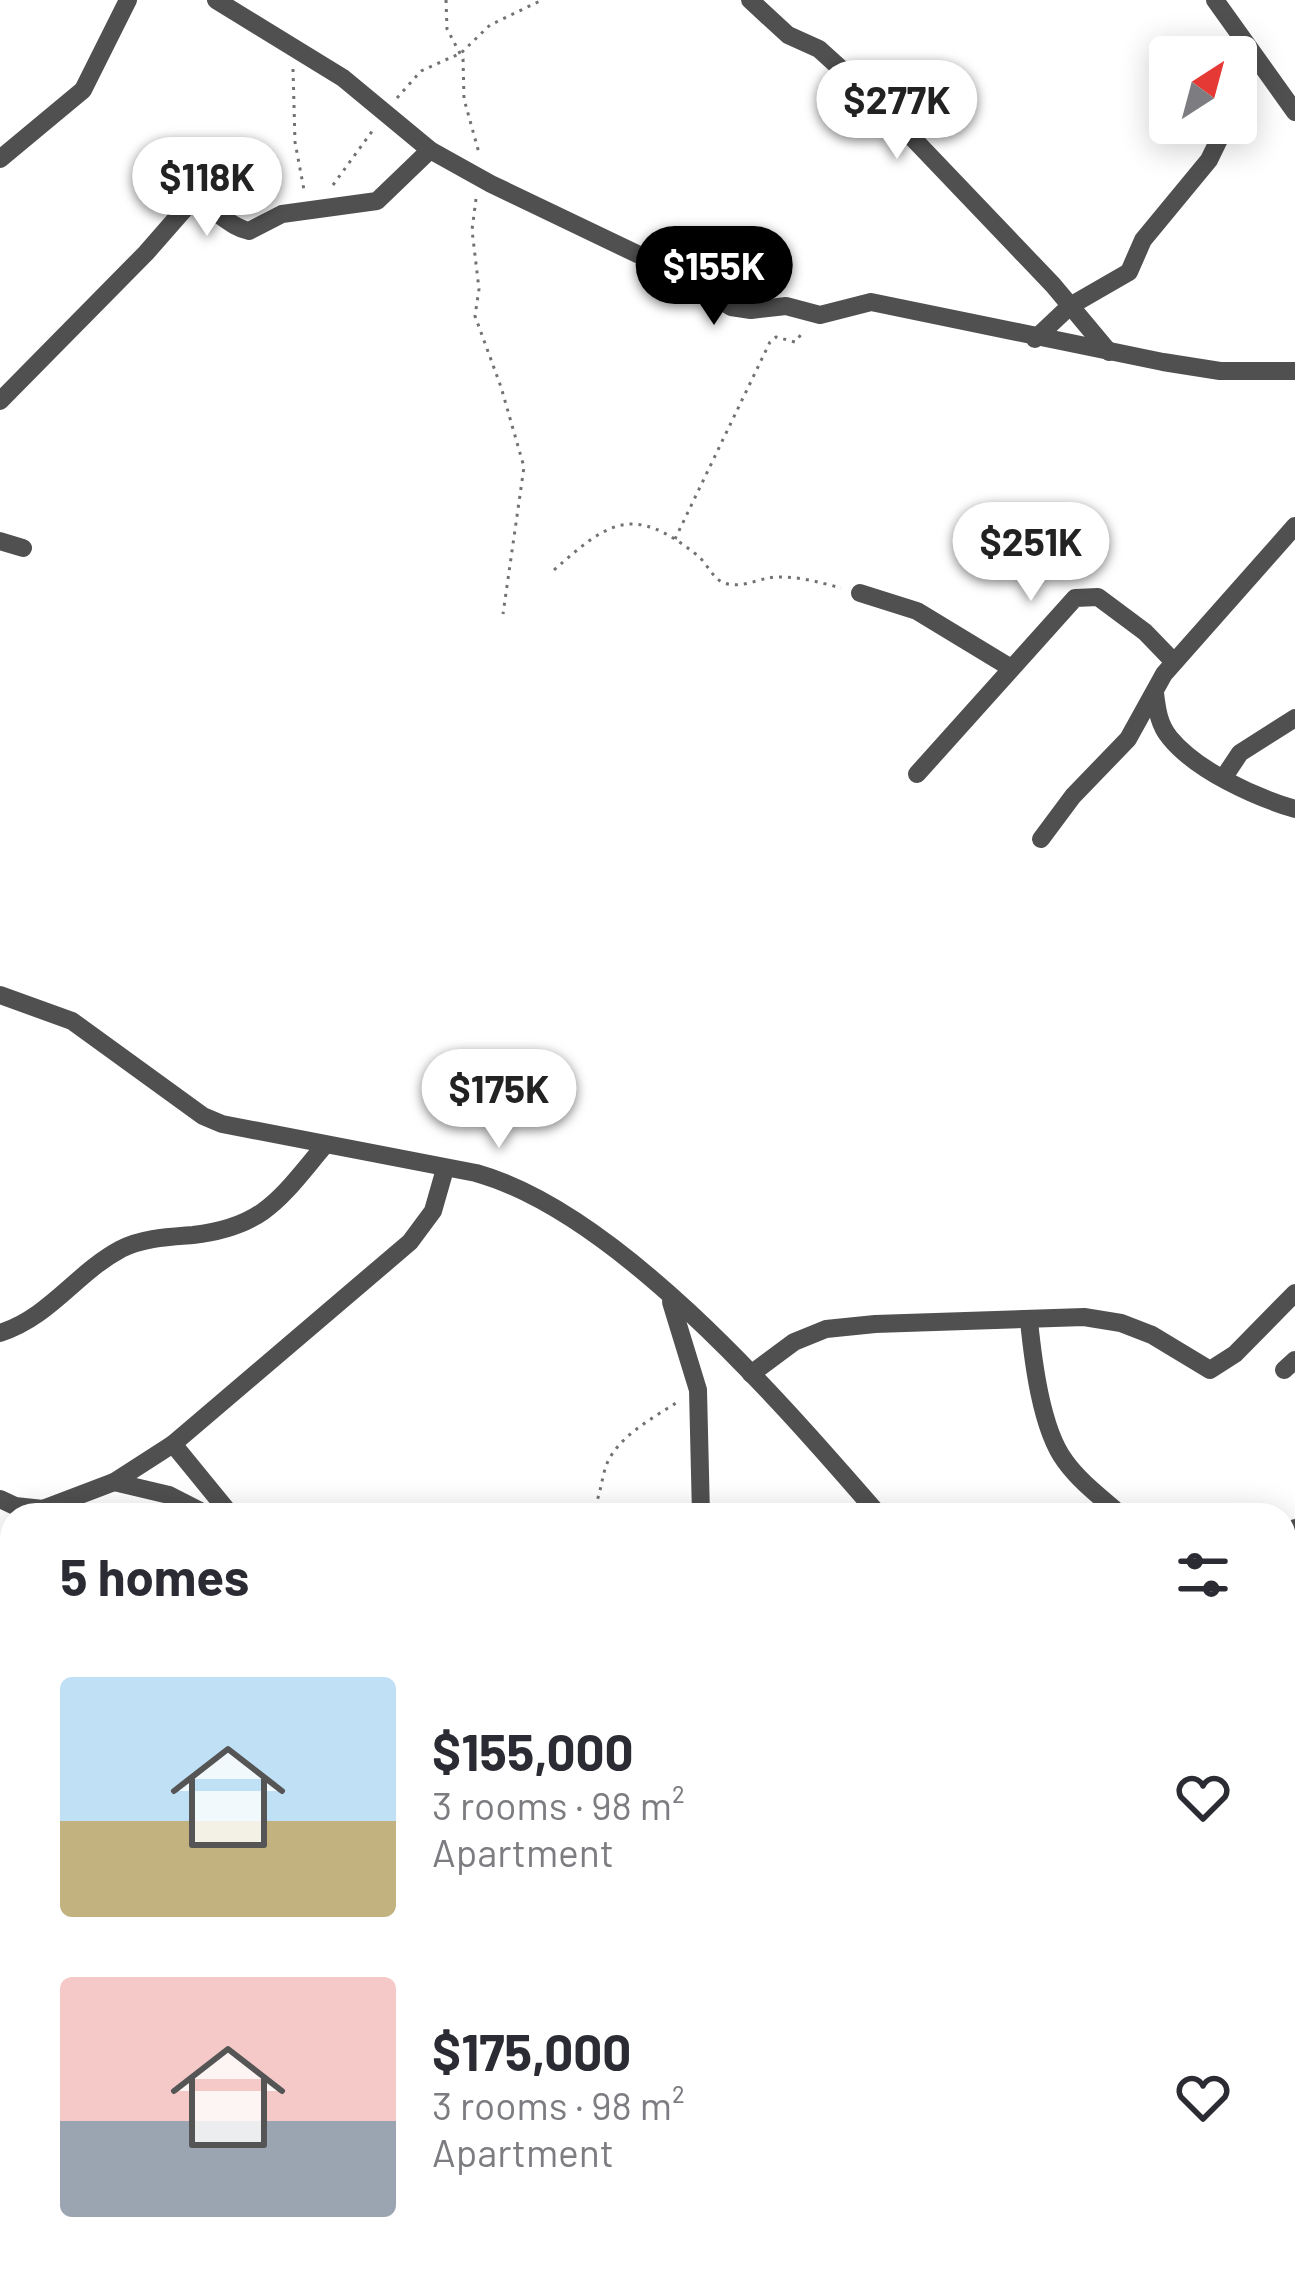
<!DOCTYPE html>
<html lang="en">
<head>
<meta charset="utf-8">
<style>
	:root { --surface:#fff; --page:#f2f2f3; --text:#2b2b33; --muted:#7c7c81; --accent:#000 }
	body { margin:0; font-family:Barlow,sans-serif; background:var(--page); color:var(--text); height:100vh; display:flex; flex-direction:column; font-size:45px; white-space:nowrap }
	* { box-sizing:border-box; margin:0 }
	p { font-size:39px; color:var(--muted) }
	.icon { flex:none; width:66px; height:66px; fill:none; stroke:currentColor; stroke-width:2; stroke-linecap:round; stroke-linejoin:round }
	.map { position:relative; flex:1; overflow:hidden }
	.details { position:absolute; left:0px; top:1503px; width:1296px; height:771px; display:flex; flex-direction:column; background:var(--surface); border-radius:36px 36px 0 0; box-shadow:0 6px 30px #0003 }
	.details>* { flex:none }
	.needle { width:78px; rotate:36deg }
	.fabs { position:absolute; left:1149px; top:36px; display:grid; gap:24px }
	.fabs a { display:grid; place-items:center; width:108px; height:108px; border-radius:12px; background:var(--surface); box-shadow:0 6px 30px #0003; font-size:60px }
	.price { position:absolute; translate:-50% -102px; padding:0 27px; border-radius:42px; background:#fff; color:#222; font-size:39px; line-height:78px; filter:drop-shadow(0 3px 6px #0008) }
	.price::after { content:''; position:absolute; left:50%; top:72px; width:36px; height:27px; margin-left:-18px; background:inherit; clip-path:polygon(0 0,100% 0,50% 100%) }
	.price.active { background:var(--accent); color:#fff }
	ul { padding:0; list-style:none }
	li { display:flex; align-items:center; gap:36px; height:300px; padding:0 60px }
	li span { display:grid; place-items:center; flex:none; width:336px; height:240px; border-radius:12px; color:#555 }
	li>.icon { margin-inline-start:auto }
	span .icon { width:144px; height:144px; fill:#fffc; stroke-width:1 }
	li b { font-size:51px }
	h2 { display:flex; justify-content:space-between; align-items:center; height:144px; padding:0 60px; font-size:51px }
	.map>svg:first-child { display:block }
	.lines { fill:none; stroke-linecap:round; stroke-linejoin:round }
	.minor-tunnel { stroke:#d9d9d9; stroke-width:18; stroke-dasharray:18 9; stroke-linecap:butt }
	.path { stroke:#727272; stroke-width:3; stroke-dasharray:3 6; stroke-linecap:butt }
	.minor { stroke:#505050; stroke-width:18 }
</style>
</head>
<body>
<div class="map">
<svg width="1295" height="2273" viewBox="0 0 1295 2273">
	<rect width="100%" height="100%" fill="#fff"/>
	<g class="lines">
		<!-- minor-tunnel -->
		<g class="minor-tunnel">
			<polyline points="0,1851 12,1862"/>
			<polyline points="329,2262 333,2273"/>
		</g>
		<!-- path -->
		<g class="path">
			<polyline points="446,0 447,29 463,59 464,99 479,153"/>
			<polyline points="293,69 295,142 304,190"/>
			<polyline points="397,98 421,71 461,53 490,25 542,0"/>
			<polyline points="333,185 373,130"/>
			<polyline points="476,199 472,230 479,289 475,316 501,387 524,467 503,614"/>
			<polyline points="675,539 770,342 776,337 795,342 803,332"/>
			<path d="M554,570c55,-49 79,-66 143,-15 9,7 15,22 25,27 15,7 32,-1 46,-4 22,-4 51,4 73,10"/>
			<path d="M590,1515c10,-16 10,-28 15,-46 9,-30 46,-50 71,-66"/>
			<polyline points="0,1646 12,1691"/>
		</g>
		<!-- minor -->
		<g class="minor">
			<polyline points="216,0 343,78 430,150 491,184 679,274 731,307 751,310 786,306 820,315 871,302 1163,362 1220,371 1295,371"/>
			<polyline points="750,0 788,35 819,49 883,107 1053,285 1109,352"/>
			<polyline points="1215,0 1295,112"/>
			<polyline points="0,159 83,90 128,0"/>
			<polyline points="1035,339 1070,306 1129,272 1143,240 1209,160 1227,123"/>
			<path d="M0,401l146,-148 42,-48c26,-3 37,21 61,26l33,-17 95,-13 53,-51"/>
			<polyline points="0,541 23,548"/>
			<polyline points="860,593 917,611 1011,668"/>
			<path d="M1155,693c2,17 4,32 15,45 27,33 85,59 125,71"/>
			<polyline points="917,774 1075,598 1098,597 1145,632 1174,662"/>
			<polyline points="1224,777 1240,753 1295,718"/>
			<polyline points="1041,839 1073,796 1128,739 1164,674 1295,526"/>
			<path d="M0,995l72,26 131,95 19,8 254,49c143,40 307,232 403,342"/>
			<polyline points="671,1302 698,1390 701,1515"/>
			<path d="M1029,1321c4,39 12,108 36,140 15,21 37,37 56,54"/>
			<path d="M0,1333c50,-16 76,-60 121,-84 22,-11 47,-12 72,-14 72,-8 88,-38 132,-90"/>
			<polyline points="1284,1370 1295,1360"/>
			<polyline points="751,1374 794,1342 826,1329 875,1324 1084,1317 1121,1323 1152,1335 1210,1370 1235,1354 1295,1293"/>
			<polyline points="173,1444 231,1515"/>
			<polyline points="114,1482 169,1495 208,1515"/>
			<polyline points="0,1499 15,1506 43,1509 114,1482 173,1444 410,1242 433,1211 445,1169"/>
			<polyline points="1284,1536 1295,1528"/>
			<polyline points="0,1562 12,1547"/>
			<polyline points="1284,1825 1295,1831"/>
			<polyline points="0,1993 12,1985"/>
			<polyline points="1284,2214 1295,2200"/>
			<polyline points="780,2262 782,2273"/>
			<polyline points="1072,2262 1078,2273"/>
			<polyline points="903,2273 909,2262"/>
			<polyline points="1229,2273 1240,2262"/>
		</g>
	</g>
</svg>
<div class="fabs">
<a><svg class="needle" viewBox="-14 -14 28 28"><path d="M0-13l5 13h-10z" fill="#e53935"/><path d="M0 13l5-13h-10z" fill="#7c7c81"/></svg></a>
</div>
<b class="price" style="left:897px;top:162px">$277K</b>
<b class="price" style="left:207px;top:239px">$118K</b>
<b class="price active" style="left:714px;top:328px">$155K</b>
<b class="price" style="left:1031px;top:604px">$251K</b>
<b class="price" style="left:499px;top:1151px">$175K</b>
<section class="details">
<h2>5 homes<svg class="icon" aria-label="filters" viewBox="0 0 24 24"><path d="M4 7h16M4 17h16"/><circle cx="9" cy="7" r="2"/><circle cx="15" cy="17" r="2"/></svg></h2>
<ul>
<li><span style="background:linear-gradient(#bfe0f5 60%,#c2b280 0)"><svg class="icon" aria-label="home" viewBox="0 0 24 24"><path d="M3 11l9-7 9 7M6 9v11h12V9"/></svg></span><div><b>$155,000</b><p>3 rooms · 98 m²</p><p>Apartment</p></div><svg class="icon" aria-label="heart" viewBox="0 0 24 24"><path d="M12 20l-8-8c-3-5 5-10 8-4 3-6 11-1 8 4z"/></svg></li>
<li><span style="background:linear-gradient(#f6c9c9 60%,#9aa5b1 0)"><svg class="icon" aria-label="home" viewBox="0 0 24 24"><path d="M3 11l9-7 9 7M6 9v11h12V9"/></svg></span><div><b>$175,000</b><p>3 rooms · 98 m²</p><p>Apartment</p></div><svg class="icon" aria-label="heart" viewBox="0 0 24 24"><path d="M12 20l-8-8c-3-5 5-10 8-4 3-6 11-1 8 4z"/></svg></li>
</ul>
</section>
</div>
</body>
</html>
